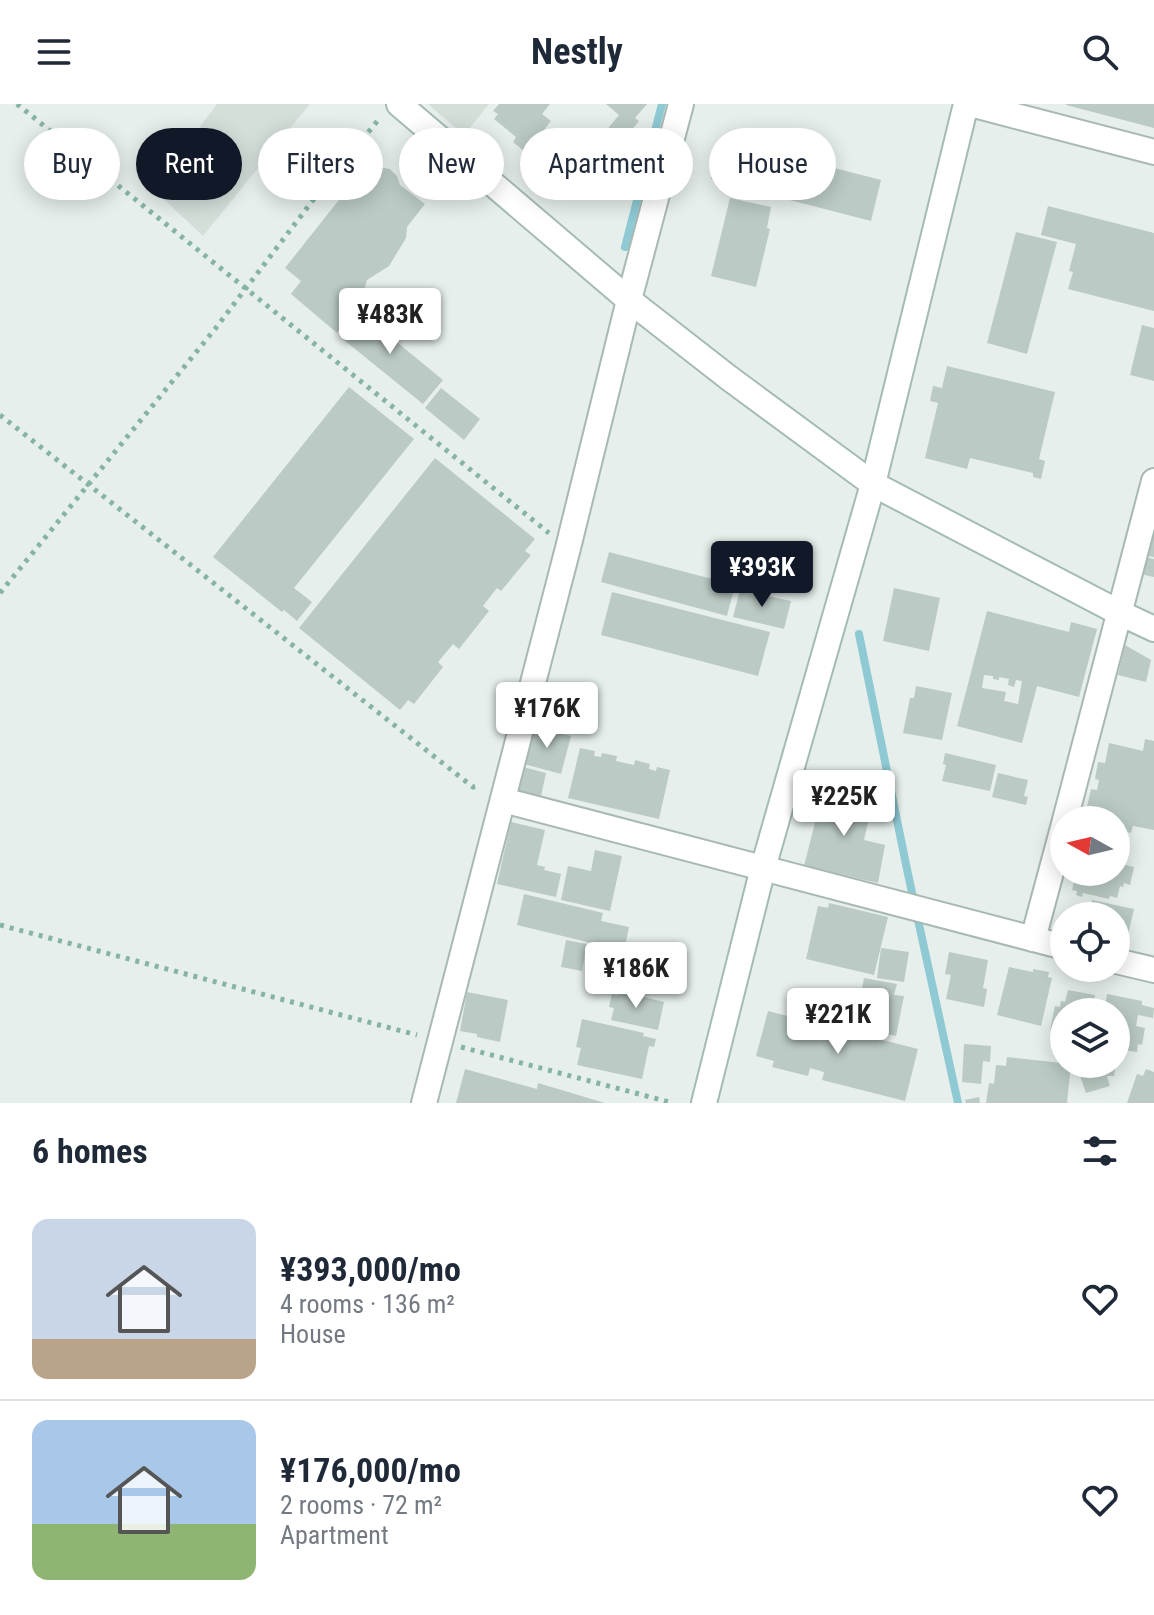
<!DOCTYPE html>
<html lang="en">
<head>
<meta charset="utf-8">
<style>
	:root { --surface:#fff; --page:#f6f6f7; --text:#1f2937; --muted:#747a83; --line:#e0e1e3; --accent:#111827 }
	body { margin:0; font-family:"Roboto Condensed",sans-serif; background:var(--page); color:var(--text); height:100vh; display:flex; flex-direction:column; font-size:30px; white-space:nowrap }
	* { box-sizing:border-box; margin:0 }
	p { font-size:26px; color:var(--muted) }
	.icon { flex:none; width:44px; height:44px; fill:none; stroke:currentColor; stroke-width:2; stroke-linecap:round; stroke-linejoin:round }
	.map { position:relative; height:999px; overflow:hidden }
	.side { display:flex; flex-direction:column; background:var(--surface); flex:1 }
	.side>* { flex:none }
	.top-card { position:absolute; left:24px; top:24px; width:1106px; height:72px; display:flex; gap:16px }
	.needle { width:52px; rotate:278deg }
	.tools { position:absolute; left:1050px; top:702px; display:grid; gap:16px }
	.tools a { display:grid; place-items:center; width:80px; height:80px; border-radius:50%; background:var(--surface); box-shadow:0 4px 20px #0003; font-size:40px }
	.price { position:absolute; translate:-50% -68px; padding:0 18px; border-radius:8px; background:#fff; color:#222; font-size:26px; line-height:52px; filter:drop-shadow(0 2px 4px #0008) }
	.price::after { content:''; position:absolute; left:50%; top:48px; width:24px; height:18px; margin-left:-12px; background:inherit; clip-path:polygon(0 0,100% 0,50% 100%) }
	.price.current { background:var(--accent); color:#fff }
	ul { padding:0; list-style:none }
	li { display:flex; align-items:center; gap:24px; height:200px; padding:0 32px }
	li+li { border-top:2px solid var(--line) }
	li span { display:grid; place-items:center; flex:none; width:224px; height:160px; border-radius:16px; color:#555 }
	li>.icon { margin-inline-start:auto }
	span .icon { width:96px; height:96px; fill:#fffc; stroke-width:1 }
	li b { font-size:34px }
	h2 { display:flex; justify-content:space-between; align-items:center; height:96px; padding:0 32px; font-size:34px }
	.tag { padding:0 28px; border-radius:36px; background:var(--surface); box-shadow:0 4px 20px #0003; font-size:28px; line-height:72px }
	.tag.current { background:var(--accent); color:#fff }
	header { display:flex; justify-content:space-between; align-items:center; height:104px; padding:0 32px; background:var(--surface); font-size:36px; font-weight:700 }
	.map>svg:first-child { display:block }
	.built { fill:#d4dfda }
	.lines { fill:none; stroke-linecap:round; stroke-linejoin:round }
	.stream { stroke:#8ec9d4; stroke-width:8 }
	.building { fill:#bbcac4; fill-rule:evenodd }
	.street-casing { stroke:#a8b8b2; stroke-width:28 }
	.secondary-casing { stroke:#a4bbb3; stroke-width:28 }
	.path { stroke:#86b3a5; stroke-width:5; stroke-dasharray:4 6; stroke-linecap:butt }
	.street { stroke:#fff; stroke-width:24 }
	.secondary { stroke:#fff; stroke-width:24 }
</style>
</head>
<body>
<header><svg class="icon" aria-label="menu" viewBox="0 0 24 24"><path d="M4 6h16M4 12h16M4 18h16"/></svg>Nestly<svg class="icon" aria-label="search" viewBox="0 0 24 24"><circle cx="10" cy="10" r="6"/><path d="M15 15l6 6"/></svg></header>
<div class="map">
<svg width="1154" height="999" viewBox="0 0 1154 999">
	<rect width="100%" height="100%" fill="#e6efeb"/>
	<!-- built -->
	<g class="built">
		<polygon points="217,0 310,0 203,132 153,85"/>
		<polygon points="428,0 489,0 464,31"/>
	</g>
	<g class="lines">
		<!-- stream -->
		<g class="stream">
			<polyline points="625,143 662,0"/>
			<polyline points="859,530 908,770 958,999"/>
		</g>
	</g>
	<!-- building -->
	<g class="building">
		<polygon points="499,0 550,0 542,10 551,17 544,26 549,30 531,53 513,38 516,33 494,15 498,10 493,7"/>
		<polygon points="606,0 647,0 635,14 639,17 627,32 620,26 592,61 596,64 590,71 578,61 619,11"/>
		<polygon points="1066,0 1154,0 1154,24 1066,1"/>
		<polygon points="721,35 788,51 778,92 711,75"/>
		<polygon points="792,53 881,76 871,117 782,94"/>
		<polygon points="384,64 390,65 397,72 400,81 425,100 407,123 406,134 389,162 367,176 365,183 341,214 345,218 337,229 291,190 301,177 285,164 350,82 360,74 374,67"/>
		<polygon points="730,94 771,103 767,124 770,125 756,183 711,172"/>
		<polygon points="1048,102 1154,129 1154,207 1068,185 1073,168 1069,167 1076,140 1041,131"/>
		<polygon points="1016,128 1057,138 1027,250 987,239"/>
		<polygon points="354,203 443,276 423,300 339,232 350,218 345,214"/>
		<polygon points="1142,221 1154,224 1154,277 1130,271"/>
		<polygon points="947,262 1055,288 1039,355 1045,357 1041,375 1033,373 1033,369 970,354 967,365 925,354 938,299 930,297 933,282 942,284"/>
		<polygon points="349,283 414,335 294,484 312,498 297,517 284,506 282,508 213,453"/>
		<polygon points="441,284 480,315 464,336 425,304"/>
		<polygon points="435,354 535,435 525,447 531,451 501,487 497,484 483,502 489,507 459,545 453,540 438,558 443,563 414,600 408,596 400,606 299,524"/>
		<polygon points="1153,428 1154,428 1154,453 1148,452"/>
		<polygon points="609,448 735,481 727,512 601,478"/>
		<polygon points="1144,453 1154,455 1154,473 1140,470"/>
		<polygon points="894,484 940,494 929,547 883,537"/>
		<polygon points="740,486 791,497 784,525 733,513"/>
		<polygon points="612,488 770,528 758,572 601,531"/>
		<path d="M987,507l82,21 2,-10 26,7 -18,68 -42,-11 -15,57 -65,-17zM984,571l9,1v3l6,1v-3l10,2 -1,6 6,2 2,-7 6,1 -4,23 -14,-3 2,-9 -24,-4z"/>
		<polygon points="1125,541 1151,556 1146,578 1118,571"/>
		<polygon points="916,582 952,589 942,636 903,629 910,594 914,594"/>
		<polygon points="533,622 571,632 561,670 524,660"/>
		<polygon points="1145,635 1154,637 1154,726 1133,722 1131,729 1116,725 1116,716 1084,716 1091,685 1097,686 1099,676 1095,675 1098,658 1105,659 1109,639 1143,647"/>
		<polygon points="580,644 595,647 594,652 601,653 602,649 617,652 616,657 634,661 635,656 650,660 649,665 656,667 657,663 670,666 659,715 568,694"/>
		<polygon points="945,649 996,661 990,687 942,677 946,661 943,660"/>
		<polygon points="523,663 546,669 541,692 517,686"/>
		<polygon points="998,669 1028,676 1024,692 1028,693 1026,701 992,693"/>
		<polygon points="824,683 873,696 864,736 885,741 878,779 804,762"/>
		<polygon points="511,718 545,726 537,761 545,763 544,766 561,770 556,793 497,780"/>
		<polygon points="1116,728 1128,731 1122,760 1134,763 1130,781 1124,779 1123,783 1120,782 1117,794 1110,792 1109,795 1083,789 1082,793 1076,791 1077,787 1072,786 1076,768 1116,768"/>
		<polygon points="595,746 622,752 610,807 561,796 568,762 591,767"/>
		<polygon points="524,790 603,809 601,817 629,823 624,847 517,821"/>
		<polygon points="1092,796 1134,805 1126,839 1116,837 1116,812 1096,812 1089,810"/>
		<polygon points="829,799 888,813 874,871 806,855 818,802 828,804"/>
		<polygon points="566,836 587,840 582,867 561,863"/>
		<polygon points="881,844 909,848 904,878 877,874"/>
		<polygon points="949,848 988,856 983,884 987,885 984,903 946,895 951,871 945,870"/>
		<polygon points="1009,863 1033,868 1033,865 1049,868 1048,873 1052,874 1041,922 997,911"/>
		<polygon points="864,874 897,880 894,891 904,892 896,932 858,924 864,897 860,896"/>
		<polygon points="1068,886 1095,891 1092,908 1064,908 1064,928 1050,926 1055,902 1060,903 1061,897 1065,898"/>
		<polygon points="618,887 664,898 658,926 611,916 614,904 609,903 612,890 617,891"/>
		<polygon points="467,888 508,896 500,938 477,933 477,930 460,927"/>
		<polygon points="1107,890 1142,897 1142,901 1154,904 1153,914 1138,911 1136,922 1145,924 1142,941 1138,940 1137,948 1116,945 1116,908 1104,908"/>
		<polygon points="768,907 918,945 905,997 822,976 824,968 810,964 808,972 772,963 774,957 756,952"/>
		<polygon points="582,915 644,929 643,932 656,935 654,943 649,942 642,975 577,961 581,944 576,943"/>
		<polygon points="964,940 991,942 990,958 983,957 981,980 962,978"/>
		<polygon points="1007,953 1071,960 1067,999 986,999 989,979 994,980 996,961 1006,962"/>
		<polygon points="1076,960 1116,961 1114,972 1107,972 1110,982 1086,989"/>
		<polygon points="465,965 537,985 538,979 605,999 456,999"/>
		<polygon points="1146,965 1154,968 1154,999 1127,999 1137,970 1143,972"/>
		<polygon points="979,993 980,999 966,999 965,996"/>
	</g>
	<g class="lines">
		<defs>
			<g id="street">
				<polyline points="970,0 1154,48"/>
				<polyline points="503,696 1064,843"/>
				<polyline points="1065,716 1154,377"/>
				<polyline points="1033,835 1064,720"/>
				<polyline points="1116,857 1154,866"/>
				<polyline points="424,999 568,444 629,196 681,0"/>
			</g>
			<g id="secondary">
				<polyline points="399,0 629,196 729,274 873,380 1120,509 1154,525"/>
				<polyline points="704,999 763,764 873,380 966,0"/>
			</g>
		</defs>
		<!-- street casing -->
		<use href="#street" class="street-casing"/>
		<!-- secondary casing -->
		<use href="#secondary" class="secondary-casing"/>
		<!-- path -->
		<g class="path">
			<polyline points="17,0 549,429"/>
			<polyline points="0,311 473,683 480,682"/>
			<polyline points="0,489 215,225 310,100 379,15"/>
			<polyline points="0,821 417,931"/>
			<polyline points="461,943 673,999"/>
		</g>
		<!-- street -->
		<use href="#street" class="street"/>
		<!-- secondary -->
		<use href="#secondary" class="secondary"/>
	</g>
</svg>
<div class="tools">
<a><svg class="needle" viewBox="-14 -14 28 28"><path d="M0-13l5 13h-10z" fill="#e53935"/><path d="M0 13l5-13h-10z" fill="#747a83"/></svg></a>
<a><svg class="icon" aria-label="locate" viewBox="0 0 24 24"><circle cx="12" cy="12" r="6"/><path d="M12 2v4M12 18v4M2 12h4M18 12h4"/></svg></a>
<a><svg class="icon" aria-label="layers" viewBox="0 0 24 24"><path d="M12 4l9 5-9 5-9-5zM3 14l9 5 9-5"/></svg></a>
</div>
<b class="price" style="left:390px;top:252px">¥483K</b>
<b class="price current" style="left:762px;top:505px">¥393K</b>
<b class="price" style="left:547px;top:646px">¥176K</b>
<b class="price" style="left:844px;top:734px">¥225K</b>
<b class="price" style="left:636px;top:906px">¥186K</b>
<b class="price" style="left:838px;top:952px">¥221K</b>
<div class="top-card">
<a class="tag">Buy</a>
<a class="tag current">Rent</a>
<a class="tag">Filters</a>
<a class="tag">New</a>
<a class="tag">Apartment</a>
<a class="tag">House</a>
</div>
</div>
<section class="side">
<h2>6 homes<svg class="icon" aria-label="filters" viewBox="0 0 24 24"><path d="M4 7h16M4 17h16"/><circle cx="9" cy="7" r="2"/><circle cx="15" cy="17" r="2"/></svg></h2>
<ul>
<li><span style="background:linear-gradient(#c9d6e8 75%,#b9a48a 0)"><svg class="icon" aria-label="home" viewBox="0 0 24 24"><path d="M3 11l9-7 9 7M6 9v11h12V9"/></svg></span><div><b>¥393,000/mo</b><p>4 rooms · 136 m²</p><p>House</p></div><svg class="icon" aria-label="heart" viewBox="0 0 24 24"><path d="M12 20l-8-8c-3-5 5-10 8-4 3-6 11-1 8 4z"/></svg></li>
<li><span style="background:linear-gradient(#a9c7e8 65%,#8fb573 0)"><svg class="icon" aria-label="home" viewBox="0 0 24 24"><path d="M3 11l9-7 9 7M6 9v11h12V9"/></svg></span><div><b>¥176,000/mo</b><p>2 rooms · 72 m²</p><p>Apartment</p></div><svg class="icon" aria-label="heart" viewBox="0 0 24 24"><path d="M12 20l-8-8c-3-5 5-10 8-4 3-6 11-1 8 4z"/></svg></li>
</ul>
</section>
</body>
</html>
